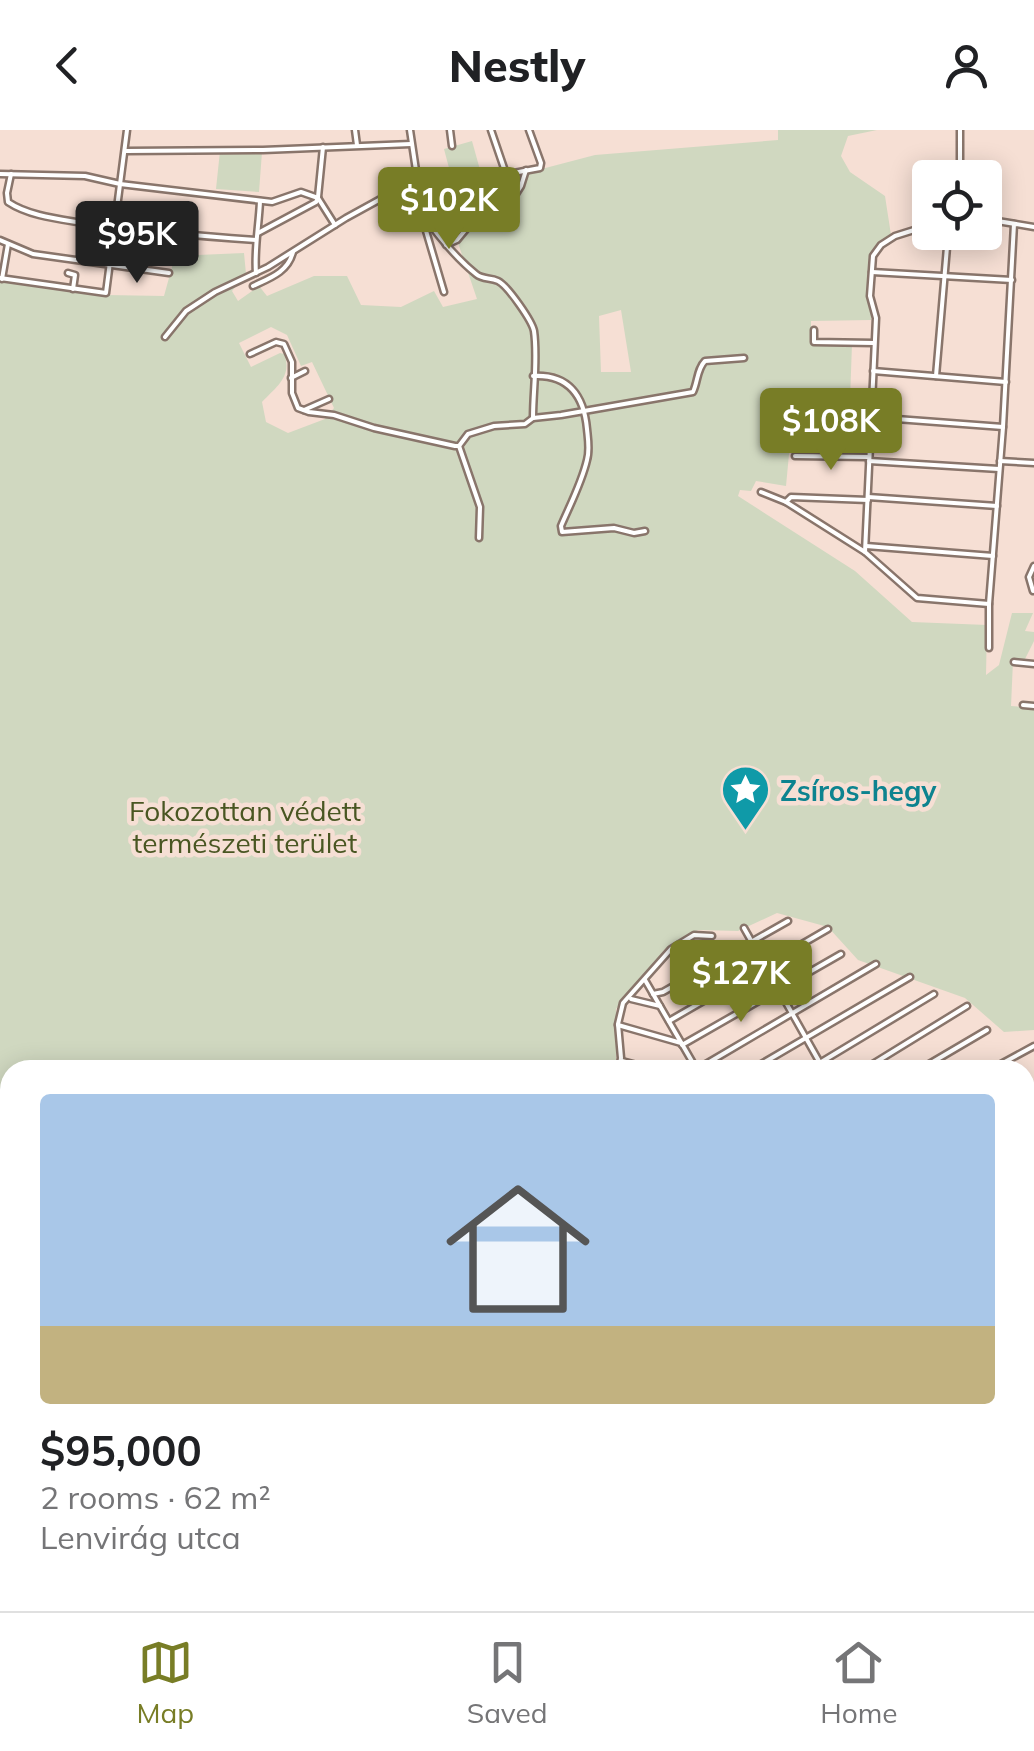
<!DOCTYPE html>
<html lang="en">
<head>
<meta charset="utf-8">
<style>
	:root { --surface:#fff; --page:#f2f2f2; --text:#202124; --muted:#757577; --line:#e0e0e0; --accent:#787d26 }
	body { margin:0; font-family:Mulish,sans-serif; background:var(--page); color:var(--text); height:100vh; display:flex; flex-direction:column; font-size:38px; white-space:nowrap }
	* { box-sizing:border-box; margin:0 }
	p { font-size:32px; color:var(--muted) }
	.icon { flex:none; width:55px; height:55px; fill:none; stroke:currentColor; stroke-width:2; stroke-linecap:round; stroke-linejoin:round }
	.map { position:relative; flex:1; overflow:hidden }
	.details { position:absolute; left:0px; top:930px; width:1035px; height:552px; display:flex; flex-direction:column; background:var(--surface); border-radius:30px 30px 0 0; box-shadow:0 5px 25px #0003 }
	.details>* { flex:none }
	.buttons { position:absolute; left:912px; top:30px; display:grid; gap:20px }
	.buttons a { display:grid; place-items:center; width:90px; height:90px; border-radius:10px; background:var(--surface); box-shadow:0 5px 25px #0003; font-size:50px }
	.price { position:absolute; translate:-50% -85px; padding:0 22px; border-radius:10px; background:var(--accent); color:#fff; font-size:32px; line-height:65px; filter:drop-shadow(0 2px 5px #0008) }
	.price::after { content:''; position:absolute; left:50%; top:60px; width:30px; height:22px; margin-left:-15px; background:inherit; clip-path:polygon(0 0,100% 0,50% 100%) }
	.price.active { background:#222; color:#fff }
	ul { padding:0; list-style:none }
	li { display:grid; align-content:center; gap:20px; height:530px; padding:0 40px }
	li+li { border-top:2px solid var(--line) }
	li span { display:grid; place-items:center; height:310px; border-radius:10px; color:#555 }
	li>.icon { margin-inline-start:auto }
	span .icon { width:180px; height:180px; fill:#fffc; stroke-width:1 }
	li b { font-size:42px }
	header { display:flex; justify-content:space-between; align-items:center; height:130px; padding:0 40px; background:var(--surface); font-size:45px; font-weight:800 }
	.dock { display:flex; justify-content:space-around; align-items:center; height:140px; border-top:2px solid var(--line); background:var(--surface); font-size:28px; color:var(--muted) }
	.dock a { display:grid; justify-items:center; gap:5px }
	.dock .active { color:var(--accent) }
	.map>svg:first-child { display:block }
	.green { fill:#d0d8c0; fill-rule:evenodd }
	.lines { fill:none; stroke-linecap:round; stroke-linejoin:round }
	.stream { stroke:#94bfc9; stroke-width:2.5 }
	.minor-casing { stroke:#89756b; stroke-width:9 }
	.minor { stroke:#fff; stroke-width:4 }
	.labels { text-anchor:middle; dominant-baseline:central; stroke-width:9; stroke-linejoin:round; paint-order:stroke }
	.culture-label { font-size:28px; font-weight:bold; fill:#0d838f; stroke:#f6dfd4; text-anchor:start }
	.park-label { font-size:28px; fill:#495622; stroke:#f6dfd4 }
</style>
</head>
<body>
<header><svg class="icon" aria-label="back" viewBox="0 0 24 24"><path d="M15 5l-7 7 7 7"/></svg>Nestly<svg class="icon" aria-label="person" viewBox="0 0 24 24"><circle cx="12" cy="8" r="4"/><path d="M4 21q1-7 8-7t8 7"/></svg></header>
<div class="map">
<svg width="1034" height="1481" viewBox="0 0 1034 1481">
	<rect width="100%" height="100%" fill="#f6dfd4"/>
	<!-- green -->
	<g class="green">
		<path d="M778,0h99l-29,6 -7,20 9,16 35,24 6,39 -16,11 -4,74 -60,1v23h41l-2,56h-16l-1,9 -40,3 -7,74 -30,-5 -5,10 -11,-1 -2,6 117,75 57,51 75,3 -1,50 13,-10 13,-52h21l-8,18 9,1v9l-10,20h-11l-2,45 23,2v322l-30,2 -39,-34 -107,-38 -30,-33 -51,-14 -39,18 -40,-1 -33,19 -49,60v61h-606v482l-10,5v-1276l107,14 57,1 11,-40 69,-3 2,21 -14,17 6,10 21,-15 8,10 47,-20h33l14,29 40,2 33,-16 9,16 34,-8 -19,-56 28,-29 31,-17 -6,-20 84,-22 183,-15zM621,180l10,62h-30l-2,-56zM271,197l16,8 14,31 11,-4 22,46 -9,11 -37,14 -22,-11 -4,-20c14,-15 31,-26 22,-48l-4,-1 -29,14 -12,-24z"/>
		<polygon points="472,11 482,47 453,53 444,19"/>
		<polygon points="220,21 262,22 259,62 216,59"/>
		<polygon points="1025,1024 1034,1024 1034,1354 1025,1355"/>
	</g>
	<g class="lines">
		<!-- stream -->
		<polyline class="stream" points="823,1472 825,1481"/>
		<defs>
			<g id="minor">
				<polyline points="355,0 357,15"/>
				<polyline points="410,0 424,94 444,162"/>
				<polyline points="450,0 452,16"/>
				<polyline points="491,0 506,44"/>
				<polyline points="126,21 263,20 411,14"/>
				<polyline points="0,44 85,46 120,54 272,72 301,62 318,68 335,95"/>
				<path d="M11,44l-4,19 1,9c21,14 51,17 75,21 58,8 115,13 173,17"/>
				<polyline points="960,48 960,0"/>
				<polyline points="419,64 438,57 540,38 541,33 529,0"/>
				<polyline points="318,67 323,17"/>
				<path d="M424,86c15,21 32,42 52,58 7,6 14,3 22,7 10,5 34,40 36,50 4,28 -1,59 -1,87"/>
				<polyline points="985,89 1034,97"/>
				<polyline points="258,103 316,72 318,68"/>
				<polyline points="0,110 33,124 169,143"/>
				<polyline points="446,115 457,110 482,80 514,67 521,56 526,40"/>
				<polyline points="872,142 1012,150"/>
				<polyline points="68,143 75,145 73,159"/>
				<path d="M256,143c-2,-24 3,-48 4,-72"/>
				<polyline points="0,148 106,163 127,0"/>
				<polyline points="2,149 8,114"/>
				<path d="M253,156c17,-8 35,-14 40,-34"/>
				<polyline points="814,200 814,212 874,213"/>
				<polyline points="165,207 186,181 215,162 268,137 346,88 417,49"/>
				<path d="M250,224l26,-12 8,2 8,18v31l6,15 11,4 25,3 40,13 81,18h4l9,-12 26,-8 31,-2 8,-6 28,-3 132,-23c5,-11 4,-23 12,-31l39,-3"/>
				<polyline points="873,241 1006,252"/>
				<path d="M533,246c36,-2 51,20 54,53 1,10 3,21 0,31 -5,22 -17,45 -26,66l1,6 52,-4 20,5 11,-2"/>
				<polyline points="936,246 947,117"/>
				<polyline points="291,248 305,241"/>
				<polyline points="304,280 329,269"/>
				<polyline points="870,287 1003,297"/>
				<polyline points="808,302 870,304"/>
				<polyline points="459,316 480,377 479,408"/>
				<polyline points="795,326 869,327"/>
				<polyline points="869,331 999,339"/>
				<polyline points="1000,331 1034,333"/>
				<polyline points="761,362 786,372 865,422 917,468 989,474"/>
				<polyline points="868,367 997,376"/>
				<polyline points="786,372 791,367 868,370"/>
				<polyline points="866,416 993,426"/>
				<polyline points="865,422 876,188 870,166 873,126 881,115 895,106 930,95"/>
				<polyline points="1033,461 1029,447 1034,436"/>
				<polyline points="989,518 989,474 1003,297 1014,94"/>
				<polyline points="1014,532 1034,534"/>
				<polyline points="1023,575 1034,576"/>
				<polyline points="744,798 824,940"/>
				<polyline points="645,850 697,940"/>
				<polyline points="653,864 663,862 788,791"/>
				<polyline points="631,869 660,876"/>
				<polyline points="669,891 828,799"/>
				<polyline points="618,895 681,913"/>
				<polyline points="682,915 841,824"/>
				<polyline points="622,931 656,940"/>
				<polyline points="706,934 876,834"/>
				<polyline points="619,940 621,928 618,894 623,873 671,819 694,805 712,806"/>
				<polyline points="751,940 910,847"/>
				<polyline points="808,940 934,864"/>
				<polyline points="863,940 967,876"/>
				<polyline points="919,940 987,900"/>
				<polyline points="990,940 1034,916"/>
				<polyline points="1025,964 1034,959"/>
				<polyline points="1025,1016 1034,1011"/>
				<polyline points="0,1453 10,1448"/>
				<polyline points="101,1472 106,1481"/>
				<polyline points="331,1472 335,1481"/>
				<polyline points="488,1472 492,1481"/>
				<polyline points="511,1472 512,1481"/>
				<polyline points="604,1472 675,1481"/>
				<polyline points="765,1472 768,1481"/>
				<polyline points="828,1472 829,1481"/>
				<polyline points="18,1481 49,1472"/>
				<polyline points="170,1481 187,1472"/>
				<polyline points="284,1481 301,1472"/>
				<polyline points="386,1481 402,1472"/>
				<polyline points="563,1481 565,1472"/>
				<polyline points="703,1481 704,1472"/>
			</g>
		</defs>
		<!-- minor casing -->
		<use href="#minor" class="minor-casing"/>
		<!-- minor -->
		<use href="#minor" class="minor"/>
	</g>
	<!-- icons -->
	<defs>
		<symbol id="sight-pin" viewBox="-11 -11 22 30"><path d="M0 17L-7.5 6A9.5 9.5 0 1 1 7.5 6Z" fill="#0f9aa8" stroke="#f6dfd4"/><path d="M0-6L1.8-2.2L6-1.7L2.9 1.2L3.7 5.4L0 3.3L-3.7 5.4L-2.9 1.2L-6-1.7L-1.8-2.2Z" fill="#fff"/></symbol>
	</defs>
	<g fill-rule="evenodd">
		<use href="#sight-pin" x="718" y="632" width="55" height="75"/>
	</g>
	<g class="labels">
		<!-- culture labels -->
		<g class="culture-label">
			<text x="780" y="660">Zsíros-hegy</text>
		</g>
		<!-- park labels -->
		<g class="park-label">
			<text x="245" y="680">Fokozottan védett<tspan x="245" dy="32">természeti terület</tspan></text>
		</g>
	</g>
</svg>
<div class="buttons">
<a><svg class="icon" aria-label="locate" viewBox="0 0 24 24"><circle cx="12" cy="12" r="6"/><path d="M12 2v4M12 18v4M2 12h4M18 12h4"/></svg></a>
</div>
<b class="price" style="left:449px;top:122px">$102K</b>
<b class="price active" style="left:137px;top:156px">$95K</b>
<b class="price" style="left:831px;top:343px">$108K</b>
<b class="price" style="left:741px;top:895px">$127K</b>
<section class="details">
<ul>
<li><span style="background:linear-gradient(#a9c7e8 75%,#c2b280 0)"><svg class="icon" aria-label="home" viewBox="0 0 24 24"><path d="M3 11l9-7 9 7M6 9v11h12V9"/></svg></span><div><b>$95,000</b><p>2 rooms · 62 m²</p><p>Lenvirág utca</p></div></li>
</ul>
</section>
</div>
<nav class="dock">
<a class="active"><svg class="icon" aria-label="map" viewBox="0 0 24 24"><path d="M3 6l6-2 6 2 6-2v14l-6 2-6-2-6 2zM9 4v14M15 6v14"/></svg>Map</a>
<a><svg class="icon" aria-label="saved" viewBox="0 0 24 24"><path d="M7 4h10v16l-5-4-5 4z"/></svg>Saved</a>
<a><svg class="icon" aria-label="home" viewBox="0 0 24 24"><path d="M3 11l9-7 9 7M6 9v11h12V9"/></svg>Home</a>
</nav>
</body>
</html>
